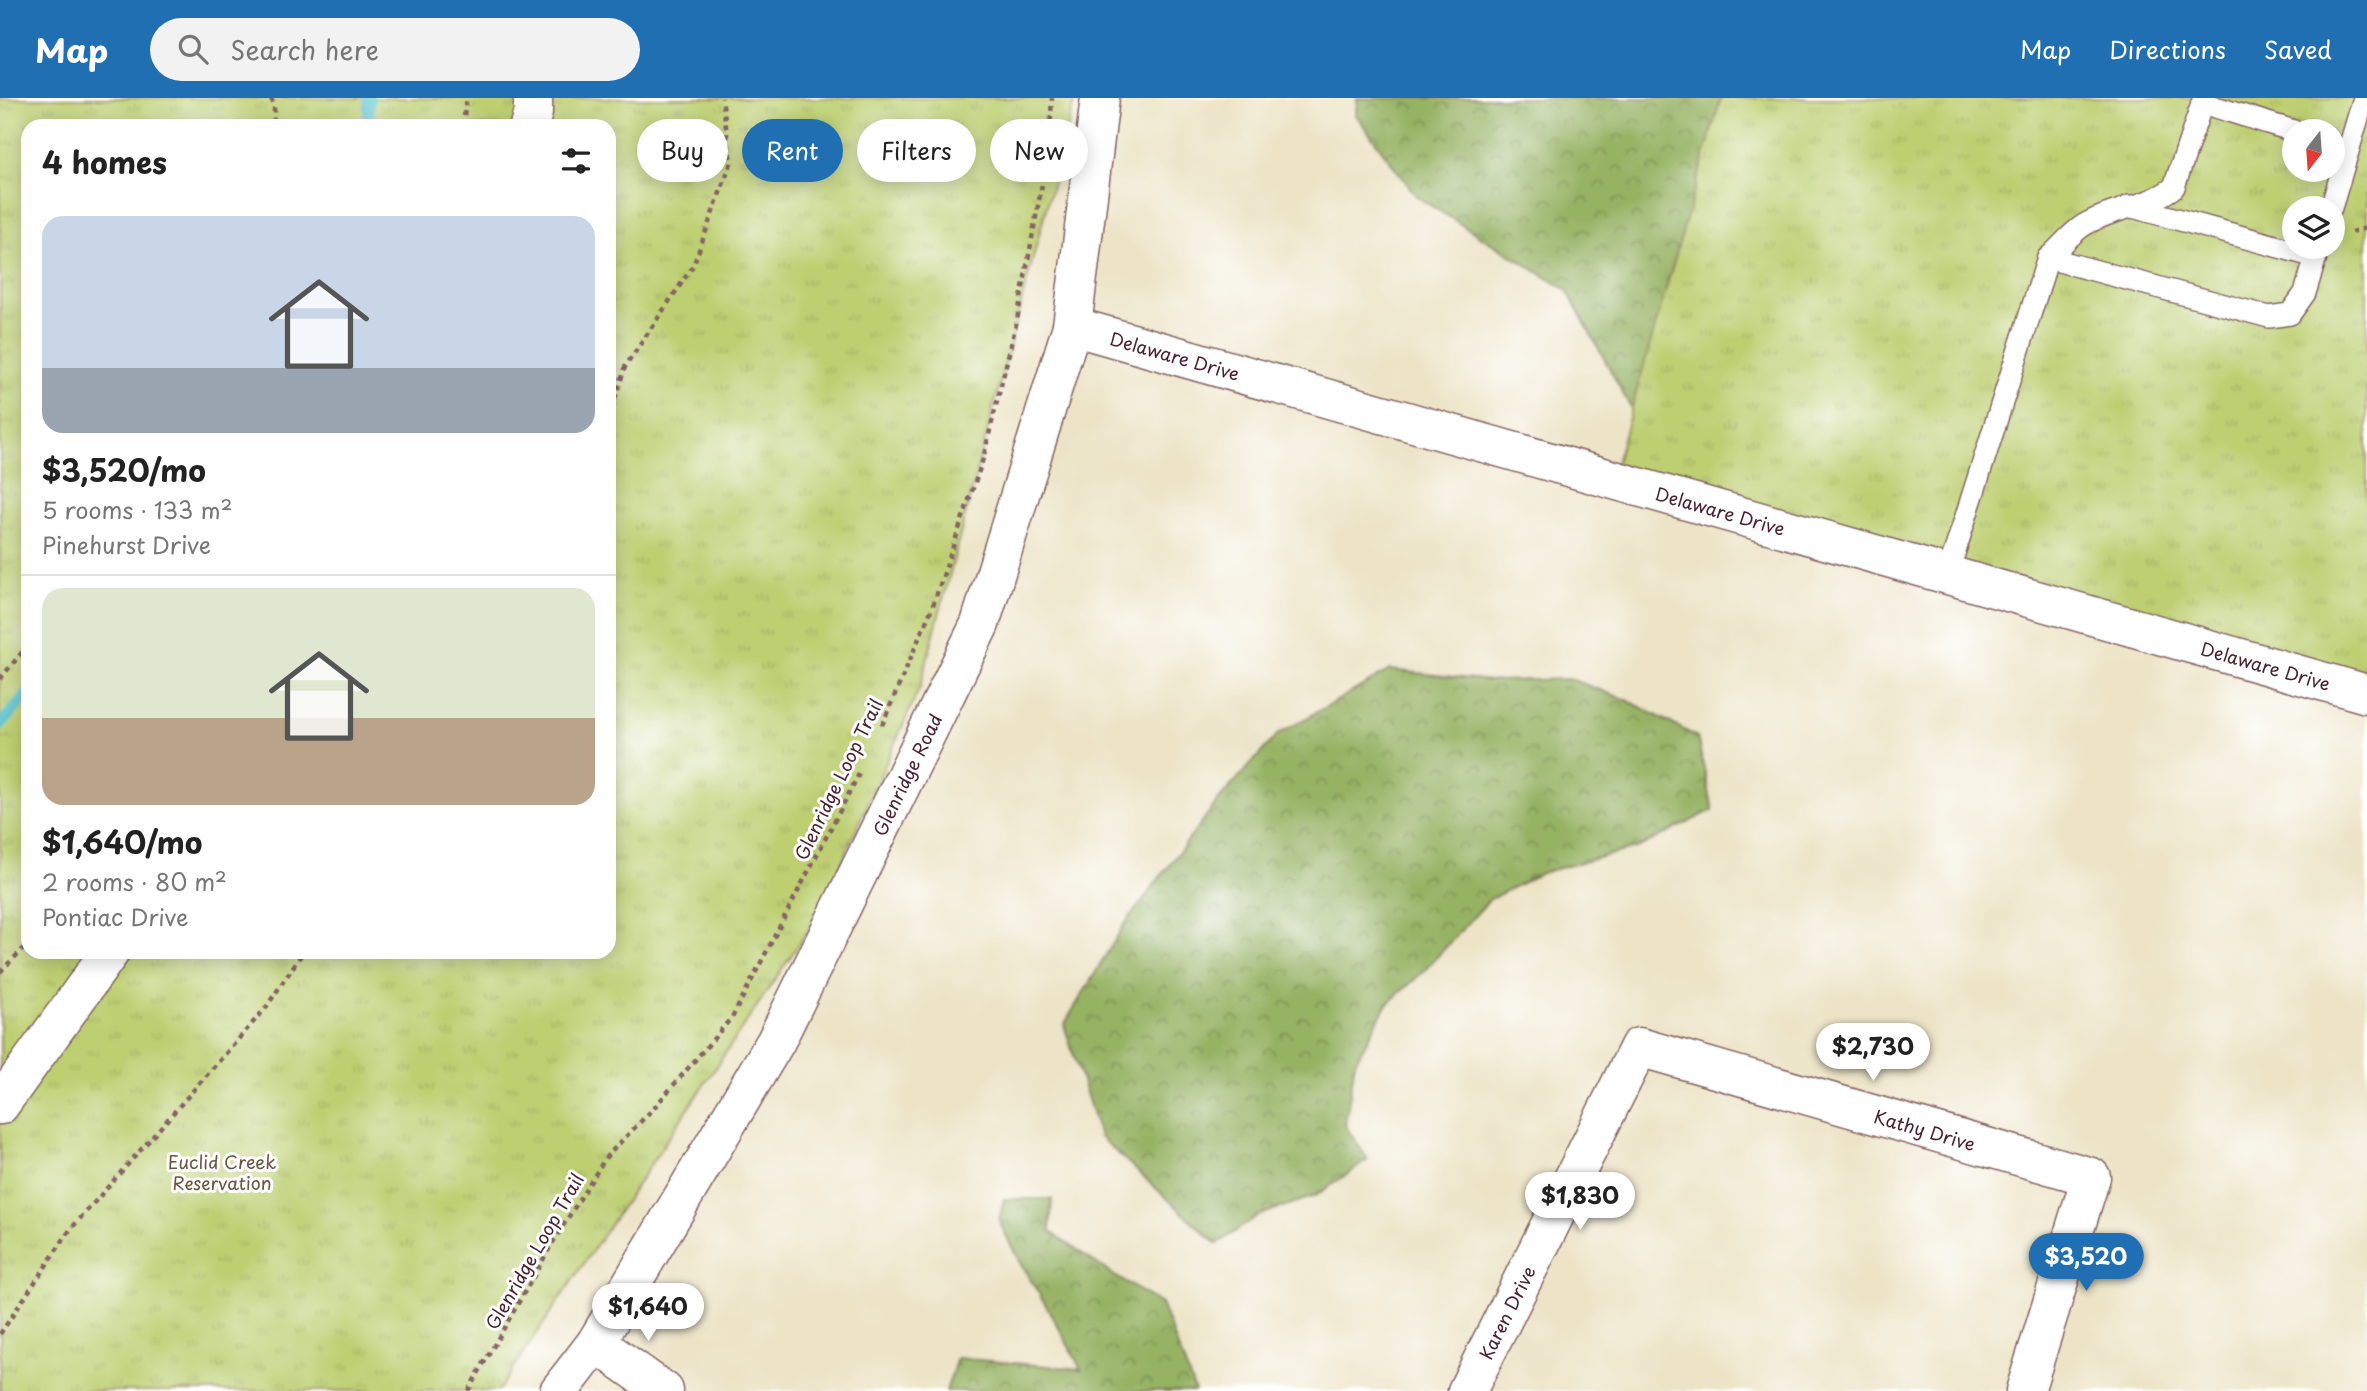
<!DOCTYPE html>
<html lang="en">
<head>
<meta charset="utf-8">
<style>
	:root { --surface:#fff; --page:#f2f2f2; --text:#222; --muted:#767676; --line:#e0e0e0; --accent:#1f6fb2 }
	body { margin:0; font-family:"Playpen Sans",sans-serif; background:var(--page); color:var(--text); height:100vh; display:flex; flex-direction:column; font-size:26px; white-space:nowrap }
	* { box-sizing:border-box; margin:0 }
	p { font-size:23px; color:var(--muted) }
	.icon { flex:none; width:38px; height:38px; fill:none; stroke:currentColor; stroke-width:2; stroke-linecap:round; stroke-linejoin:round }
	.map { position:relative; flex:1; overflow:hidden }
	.details { position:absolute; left:21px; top:21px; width:595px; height:840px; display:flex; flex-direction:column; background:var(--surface); border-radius:21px; box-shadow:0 4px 18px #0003 }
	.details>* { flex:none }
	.banner { position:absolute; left:637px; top:21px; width:665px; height:63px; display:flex; gap:14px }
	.needle { width:46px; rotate:197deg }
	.buttons { position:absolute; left:2282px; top:21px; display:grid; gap:14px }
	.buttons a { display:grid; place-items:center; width:63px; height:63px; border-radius:50%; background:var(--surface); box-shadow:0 4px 18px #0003; font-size:35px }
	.price { position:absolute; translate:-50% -60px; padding:0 16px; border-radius:24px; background:#fff; color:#222; font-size:23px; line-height:46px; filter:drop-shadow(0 2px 4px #0008) }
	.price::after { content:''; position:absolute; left:50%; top:42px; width:21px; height:16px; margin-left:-10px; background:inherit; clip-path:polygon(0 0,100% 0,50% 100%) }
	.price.on { background:var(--accent); color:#fff }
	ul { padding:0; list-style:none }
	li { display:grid; align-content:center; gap:14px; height:371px; padding:0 21px }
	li+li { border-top:2px solid var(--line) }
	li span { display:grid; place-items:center; height:217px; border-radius:21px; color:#555 }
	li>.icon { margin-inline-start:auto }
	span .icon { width:126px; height:126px; fill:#fffc; stroke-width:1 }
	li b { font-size:30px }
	h2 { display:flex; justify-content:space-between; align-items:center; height:84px; padding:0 21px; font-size:30px }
	.chip { padding:0 24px; border-radius:32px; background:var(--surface); box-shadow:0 4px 18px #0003; font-size:24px; line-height:63px }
	.chip.on { background:var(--accent); color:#fff }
	header { display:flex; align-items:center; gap:42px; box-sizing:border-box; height:98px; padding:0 35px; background:var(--accent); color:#fff }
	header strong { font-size:33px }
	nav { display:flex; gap:38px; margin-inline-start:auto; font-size:24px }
	.search { width:490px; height:63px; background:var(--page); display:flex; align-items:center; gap:18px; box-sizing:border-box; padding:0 24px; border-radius:38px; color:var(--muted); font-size:26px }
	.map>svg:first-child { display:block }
	.forest { fill:url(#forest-crowns); stroke:#706848; stroke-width:2 }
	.park { fill:url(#park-tufts); stroke:#84774e; stroke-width:2; fill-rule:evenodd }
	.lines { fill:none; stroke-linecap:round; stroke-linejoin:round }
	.stream { stroke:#52bfca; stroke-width:12 }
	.service-casing { stroke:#836462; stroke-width:24 }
	.minor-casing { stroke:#836462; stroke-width:41 }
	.tertiary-casing { stroke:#836462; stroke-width:41 }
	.path { stroke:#836462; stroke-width:4.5; stroke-dasharray:5 5; stroke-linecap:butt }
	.service { stroke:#fff; stroke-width:21 }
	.minor { stroke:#fff; stroke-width:38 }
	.tertiary { stroke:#fff; stroke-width:38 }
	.labels { text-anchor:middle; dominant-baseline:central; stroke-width:6; stroke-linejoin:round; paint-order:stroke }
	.street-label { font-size:18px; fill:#4a1f2b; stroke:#fff }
	.park-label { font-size:18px; fill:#6d5440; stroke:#fff }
</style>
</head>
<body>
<header>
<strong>Map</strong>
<div class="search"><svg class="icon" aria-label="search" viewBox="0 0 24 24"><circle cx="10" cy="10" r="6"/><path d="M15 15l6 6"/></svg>Search here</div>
<nav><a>Map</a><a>Directions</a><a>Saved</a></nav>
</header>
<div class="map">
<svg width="2367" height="1293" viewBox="0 0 2367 1293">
	<defs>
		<pattern id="forest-crowns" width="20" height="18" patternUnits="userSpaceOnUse" patternTransform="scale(1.75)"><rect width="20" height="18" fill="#96b264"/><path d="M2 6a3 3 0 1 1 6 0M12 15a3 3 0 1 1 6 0" fill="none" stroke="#7c9053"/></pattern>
		<pattern id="park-tufts" width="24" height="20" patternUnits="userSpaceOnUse" patternTransform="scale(1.75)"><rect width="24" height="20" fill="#becf72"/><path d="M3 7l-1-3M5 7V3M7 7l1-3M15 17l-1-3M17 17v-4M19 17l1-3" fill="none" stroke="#a5b163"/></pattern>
	</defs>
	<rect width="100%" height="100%" fill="#fff"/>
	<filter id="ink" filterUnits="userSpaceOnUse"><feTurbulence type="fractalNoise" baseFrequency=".0143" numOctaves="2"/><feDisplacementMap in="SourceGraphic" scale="14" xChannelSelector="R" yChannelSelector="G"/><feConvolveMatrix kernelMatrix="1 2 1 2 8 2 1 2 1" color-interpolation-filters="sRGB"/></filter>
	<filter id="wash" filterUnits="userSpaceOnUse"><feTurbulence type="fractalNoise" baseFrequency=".00686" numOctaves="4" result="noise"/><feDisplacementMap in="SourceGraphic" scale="28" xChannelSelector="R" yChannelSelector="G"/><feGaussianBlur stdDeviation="1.57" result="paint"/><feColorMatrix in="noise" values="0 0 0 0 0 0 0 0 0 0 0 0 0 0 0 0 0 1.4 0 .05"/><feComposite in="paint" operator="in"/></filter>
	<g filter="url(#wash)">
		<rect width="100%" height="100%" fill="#ede4c7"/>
		<!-- forest -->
		<g class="forest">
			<polygon points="1357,0 1721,0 1632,312 1567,192 1417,99 1356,17"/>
			<polygon points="1390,572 1491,583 1570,581 1627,602 1697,639 1713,712 1639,749 1541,775 1490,801 1423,874 1387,906 1355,964 1345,1027 1368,1062 1315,1098 1259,1117 1217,1146 1100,1039 1064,927 1124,827 1217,704 1277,637"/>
			<polygon points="1004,1101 1052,1101 1050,1133 1110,1175 1161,1206 1195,1293 946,1293 957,1260 1081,1271 1052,1217 1020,1165 999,1123"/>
		</g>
		<!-- park -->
		<g class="park">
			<path d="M0,0h1075l-155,589 -103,230 -319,474h-498zM28,28h581v826h-581z"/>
			<path d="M1721,0h646v596l-756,-214zM2294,33h39v39h-39zM2294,110h39v39h-39z"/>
		</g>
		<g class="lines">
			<!-- stream -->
			<g class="stream">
				<polyline points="368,28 369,0"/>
				<polyline points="0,627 28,596"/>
			</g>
		</g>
	</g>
	<g filter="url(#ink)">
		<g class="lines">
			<defs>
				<g id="service">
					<polyline points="2202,5 2294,33"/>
					<polyline points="2129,108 2316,159"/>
					<polyline points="2331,110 2364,0"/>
					<polyline points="2048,160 2269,219 2290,216 2305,195 2319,149"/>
					<path d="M1947,478l101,-318c12,-10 23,-25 36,-33 28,-17 65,-18 90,-38l30,-89"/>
				</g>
				<g id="minor">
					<path id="s1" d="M1072,228l1295,368"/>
					<polyline points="596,1245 664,1293"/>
					<path id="s2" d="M559,1293l37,-48 180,-302 204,-417 92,-298 28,-228"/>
					<path id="s3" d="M1467,1293l172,-344 452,130 -66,214"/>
				</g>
				<g id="tertiary">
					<polyline points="529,28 533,14 533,0"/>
					<polyline points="0,1007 110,854"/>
				</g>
			</defs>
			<!-- service casing -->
			<use href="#service" class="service-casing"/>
			<!-- minor casing -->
			<use href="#minor" class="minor-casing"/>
			<!-- tertiary casing -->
			<use href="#tertiary" class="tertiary-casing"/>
			<!-- path -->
			<g class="path">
				<polyline points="271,0 274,8 274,28"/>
				<polyline points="463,28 466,0"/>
				<polyline points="2351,134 2367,130"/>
				<polyline points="609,320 625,269 693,168 731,65 722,0"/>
				<polyline points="0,581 28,547"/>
				<polyline points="882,627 932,510 983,361 1017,222 1049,48 1052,0"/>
				<polyline points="0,874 28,846"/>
				<polyline points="0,1236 70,1132 265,911 303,854"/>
				<polyline points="468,1293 556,1139 606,1059 653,1011 733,918 859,676"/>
			</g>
			<!-- service -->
			<use href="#service" class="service"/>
			<!-- minor -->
			<use href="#minor" class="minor"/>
			<!-- tertiary -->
			<use href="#tertiary" class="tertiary"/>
		</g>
	</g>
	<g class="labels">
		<!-- street labels -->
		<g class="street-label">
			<text stroke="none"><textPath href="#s1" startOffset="107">Delaware Drive</textPath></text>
			<text stroke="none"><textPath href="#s1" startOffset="674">Delaware Drive</textPath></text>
			<text stroke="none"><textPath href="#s1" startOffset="1241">Delaware Drive</textPath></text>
			<text stroke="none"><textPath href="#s2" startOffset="709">Glenridge Road</textPath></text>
			<text transform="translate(838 681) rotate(-64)">Glenridge Loop Trail</text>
			<text stroke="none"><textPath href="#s3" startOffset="682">Kathy Drive</textPath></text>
			<text transform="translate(534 1153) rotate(-60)">Glenridge Loop Trail</text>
			<text stroke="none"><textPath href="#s3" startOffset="88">Karen Drive</textPath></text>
		</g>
		<!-- park labels -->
		<g class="park-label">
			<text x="222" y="1063">Euclid Creek<tspan x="222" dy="21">Reservation</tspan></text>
		</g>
	</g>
</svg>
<div class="buttons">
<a><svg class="needle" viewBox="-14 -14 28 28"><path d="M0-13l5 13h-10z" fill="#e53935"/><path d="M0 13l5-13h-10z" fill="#767676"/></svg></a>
<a><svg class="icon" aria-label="layers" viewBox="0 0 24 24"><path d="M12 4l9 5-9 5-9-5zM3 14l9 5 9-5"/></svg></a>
</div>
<b class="price" style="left:1873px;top:985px">$2,730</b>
<b class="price" style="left:1580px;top:1134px">$1,830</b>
<b class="price on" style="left:2086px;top:1195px">$3,520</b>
<b class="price" style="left:648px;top:1245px">$1,640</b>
<div class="banner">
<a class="chip">Buy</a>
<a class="chip on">Rent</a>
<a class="chip">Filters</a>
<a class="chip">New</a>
</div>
<section class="details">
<h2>4 homes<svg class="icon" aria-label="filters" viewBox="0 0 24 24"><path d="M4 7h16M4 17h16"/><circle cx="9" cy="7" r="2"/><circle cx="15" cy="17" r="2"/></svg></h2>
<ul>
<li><span style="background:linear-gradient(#c9d6e8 70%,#9aa5b1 0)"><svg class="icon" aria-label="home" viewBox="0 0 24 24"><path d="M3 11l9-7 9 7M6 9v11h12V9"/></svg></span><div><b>$3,520/mo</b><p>5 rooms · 133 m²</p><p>Pinehurst Drive</p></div></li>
<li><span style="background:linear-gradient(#dfe7d0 60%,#b9a48a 0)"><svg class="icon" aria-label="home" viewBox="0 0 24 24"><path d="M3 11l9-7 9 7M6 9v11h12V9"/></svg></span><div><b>$1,640/mo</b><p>2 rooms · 80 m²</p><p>Pontiac Drive</p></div></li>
</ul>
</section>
</div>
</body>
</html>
